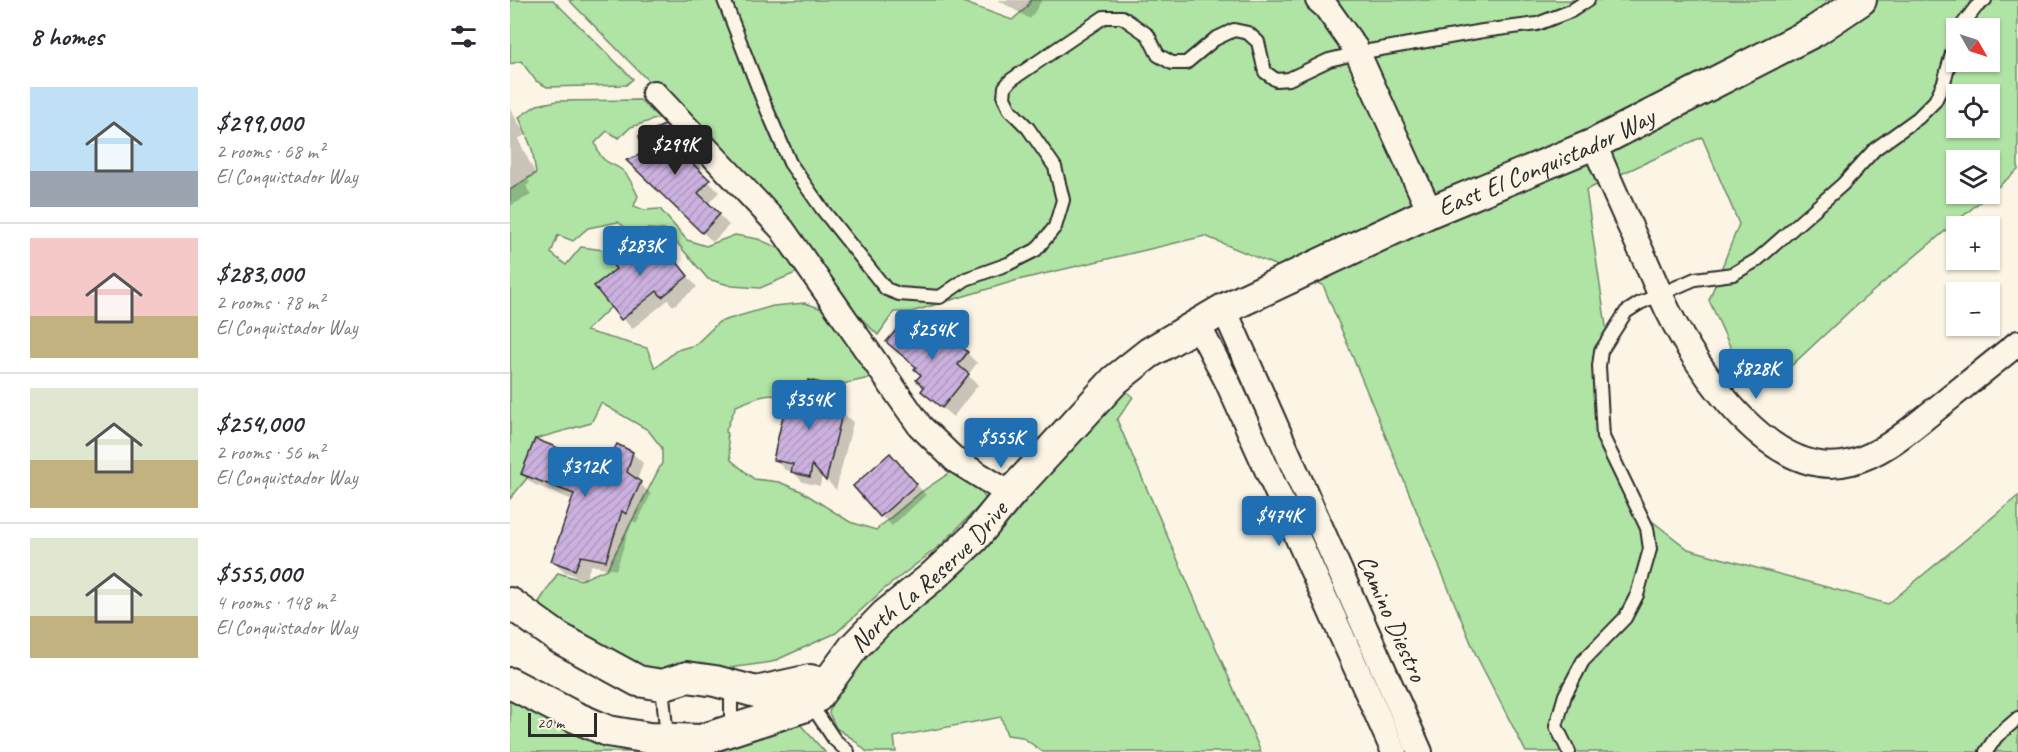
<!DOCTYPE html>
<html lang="en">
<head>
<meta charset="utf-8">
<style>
	:root { --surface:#fff; --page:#f2f2f3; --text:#2b2b33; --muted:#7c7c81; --line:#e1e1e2; --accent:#1f6fb2 }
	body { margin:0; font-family:Caveat,sans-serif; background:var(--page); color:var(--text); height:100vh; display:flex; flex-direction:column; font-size:22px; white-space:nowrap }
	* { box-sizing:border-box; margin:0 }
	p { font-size:20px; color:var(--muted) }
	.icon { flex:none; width:33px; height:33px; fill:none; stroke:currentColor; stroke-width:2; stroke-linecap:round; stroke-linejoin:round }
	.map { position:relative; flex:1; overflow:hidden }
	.drawer { display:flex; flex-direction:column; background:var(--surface); width:510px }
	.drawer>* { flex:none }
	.needle { width:39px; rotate:129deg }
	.tools { position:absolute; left:1436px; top:18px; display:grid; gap:12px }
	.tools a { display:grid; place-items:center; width:54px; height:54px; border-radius:0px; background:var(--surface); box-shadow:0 2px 4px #0004; font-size:30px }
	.scale { position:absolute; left:18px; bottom:15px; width:69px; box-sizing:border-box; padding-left:6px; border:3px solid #2b2b2b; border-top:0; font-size:16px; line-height:21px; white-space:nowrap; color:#2b2b2b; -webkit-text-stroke:4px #fcf5e5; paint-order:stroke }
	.price { position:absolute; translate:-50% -51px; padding:0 14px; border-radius:6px; background:var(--accent); color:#fff; font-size:20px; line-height:39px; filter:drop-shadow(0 2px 3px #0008) }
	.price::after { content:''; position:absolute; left:50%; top:36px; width:18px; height:14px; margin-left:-9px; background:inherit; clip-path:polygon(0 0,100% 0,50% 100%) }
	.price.on { background:#222; color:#fff }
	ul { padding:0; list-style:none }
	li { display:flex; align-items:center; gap:18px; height:150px; padding:0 30px }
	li+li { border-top:2px solid var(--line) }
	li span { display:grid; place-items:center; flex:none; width:168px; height:120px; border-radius:0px; color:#555 }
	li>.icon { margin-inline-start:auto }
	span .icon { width:72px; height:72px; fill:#fffc; stroke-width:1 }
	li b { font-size:26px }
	h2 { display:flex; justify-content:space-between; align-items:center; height:72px; padding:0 30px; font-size:26px }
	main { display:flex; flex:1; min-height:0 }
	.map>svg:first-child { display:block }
	.green { fill:#b0e4a5; stroke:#6e8868; stroke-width:1.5; fill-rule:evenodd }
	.shadow { fill:#0003 }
	.building { fill:url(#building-hatch); stroke:#2b2b2b; stroke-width:1.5 }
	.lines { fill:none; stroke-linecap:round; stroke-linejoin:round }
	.service-casing { stroke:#2b2b2b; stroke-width:16 }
	.minor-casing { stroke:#2b2b2b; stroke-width:28 }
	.tertiary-casing { stroke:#2b2b2b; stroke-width:34 }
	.service { stroke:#fcf5e5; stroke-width:12 }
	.minor { stroke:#fcf5e5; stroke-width:24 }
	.tertiary { stroke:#fcf5e5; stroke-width:30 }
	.labels { text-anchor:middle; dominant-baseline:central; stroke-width:4.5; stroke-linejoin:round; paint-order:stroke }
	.street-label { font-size:26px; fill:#2b2b2b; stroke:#fcf5e5 }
</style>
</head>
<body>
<main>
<section class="drawer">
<h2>8 homes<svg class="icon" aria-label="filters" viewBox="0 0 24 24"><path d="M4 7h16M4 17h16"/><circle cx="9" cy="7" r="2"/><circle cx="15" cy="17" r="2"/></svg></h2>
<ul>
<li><span style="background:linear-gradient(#bfe0f5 70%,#9aa5b1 0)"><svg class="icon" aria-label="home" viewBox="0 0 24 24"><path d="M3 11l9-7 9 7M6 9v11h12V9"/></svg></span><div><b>$299,000</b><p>2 rooms · 68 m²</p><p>El Conquistador Way</p></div></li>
<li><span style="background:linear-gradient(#f6c9c9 65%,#c2b280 0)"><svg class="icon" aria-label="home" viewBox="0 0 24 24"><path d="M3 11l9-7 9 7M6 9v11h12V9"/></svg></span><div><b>$283,000</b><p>2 rooms · 78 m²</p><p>El Conquistador Way</p></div></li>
<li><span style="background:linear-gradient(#dfe7d0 60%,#c2b280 0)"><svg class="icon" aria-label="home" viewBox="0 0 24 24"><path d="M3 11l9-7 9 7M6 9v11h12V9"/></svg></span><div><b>$254,000</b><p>2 rooms · 56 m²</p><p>El Conquistador Way</p></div></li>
<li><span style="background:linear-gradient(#dfe7d0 65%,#c2b280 0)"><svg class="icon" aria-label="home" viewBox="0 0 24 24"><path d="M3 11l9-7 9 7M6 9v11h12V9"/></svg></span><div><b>$555,000</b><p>4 rooms · 148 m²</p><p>El Conquistador Way</p></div></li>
</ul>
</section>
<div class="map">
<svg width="1508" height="752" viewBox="0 0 1508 752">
	<defs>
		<pattern id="building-hatch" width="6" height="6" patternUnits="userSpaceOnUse" patternTransform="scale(1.5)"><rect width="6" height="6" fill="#ccb1df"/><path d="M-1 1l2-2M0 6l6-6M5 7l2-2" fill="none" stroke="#af98c0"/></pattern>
	</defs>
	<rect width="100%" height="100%" fill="#fcf5e5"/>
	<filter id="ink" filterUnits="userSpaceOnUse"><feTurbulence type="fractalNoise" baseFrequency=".0167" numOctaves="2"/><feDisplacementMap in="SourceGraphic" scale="12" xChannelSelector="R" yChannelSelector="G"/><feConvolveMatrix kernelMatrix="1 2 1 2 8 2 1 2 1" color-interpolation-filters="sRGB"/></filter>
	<g filter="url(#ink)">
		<!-- green -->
		<g class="green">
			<polygon points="0,0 43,0 123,79 116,85 37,87 26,81 11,61 0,64"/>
			<path d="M59,0h388l55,20 14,-12 5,-8h987v170l-165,138 -79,74 -41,-29 -24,-53 30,-76 -37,-87 -116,53 21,143 -11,106 47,75 45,35 200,55 130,-108v256h-492l-50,-97 -153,-370 -118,-49 -187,44 -107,32h-17l-16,23 -20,-20 -50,-71zM1446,28h33v34h-33zM1446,94h33v34h-33zM1446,160h33v34h-33z"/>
			<path d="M130,100l19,18 -28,9 -12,11 -12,-7 -12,12c7,21 12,17 27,27 7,5 12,18 16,26l-4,10 10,4 16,-1 27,31 19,6 29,-11 23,4 25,11 15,22 -38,16 -28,-2 -24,-7 -42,-49 -18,-1 -16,4 -14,-11 -30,6 -15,13 -15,-6 -7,18 15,12 15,-18 23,3 12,19 -5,38 -25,24 61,17 8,20 22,-18 18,-5 24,-23 54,-16 32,-3 23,8 46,66 -40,9 -31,16c-33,-10 -35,-9 -67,4l-10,24 5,30 23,19 25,3 22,9 49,31 26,8 45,-38 30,-20 28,17 7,10 -44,45 -59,46 -47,43 -64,29 -43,6 -41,-6 -23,7h-22l-110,-58 25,-38 23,7 26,-11 55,-106v-15l-14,-18 -47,-27 -10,20 -56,16 -14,35 7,3 -18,22v-309l26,-17 -4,-24 -13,-32 18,-12 20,-4z"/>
			<polygon points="616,391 623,397 607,420 751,752 533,752 512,737 497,735 491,717 384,737 386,752 357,752 343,739 326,728 319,713 323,698 375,630 472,553 543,469"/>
			<polygon points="0,691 180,752 0,752"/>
			<polygon points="288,722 315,752 190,752"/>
		</g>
		<!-- shadow -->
		<g class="shadow">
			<polygon points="488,0 532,0 520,19"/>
			<polygon points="0,108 15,135 8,139 26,175 18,180 20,183 16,186 21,195 0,206"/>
			<polygon points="165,138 191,165 193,176 209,192 198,204 219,225 203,242 119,161 137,154"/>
			<polygon points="149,242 187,287 163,306 158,300 122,329 86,286"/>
			<polygon points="410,338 429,341 457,353 467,363 458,375 468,385 443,417 413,391 416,388 412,376 407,368 378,342"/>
			<polygon points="323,387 333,398 330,411 343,422 326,490 312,475 310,486 293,482 282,471 275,470 265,459 294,404"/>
			<polygon points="122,453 133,463 127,481 141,494 127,523 122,521 106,570 81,565 75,580 53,571 42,561 63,500 23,484 12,474 95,468"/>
			<polygon points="390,466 416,495 382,526 371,516"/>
		</g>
		<!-- building -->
		<g class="building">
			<polygon points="155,125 181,153 183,164 200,180 188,193 210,214 192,233 116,160 135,153 129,136"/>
			<polygon points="150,241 178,276 152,297 147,291 111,320 84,286 106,269 102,264 129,243"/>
			<polygon points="393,322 410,336 416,328 428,339 434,332 458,352 448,365 459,374 432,408 411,391 414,387 406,380 411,375 404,369 406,367 376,342"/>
			<polygon points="298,380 324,386 319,407 333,410 316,481 302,465 300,477 281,472 283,464 263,460 277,398 293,402"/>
			<polygon points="25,439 95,466 107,444 123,452 117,472 131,482 116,514 112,511 96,561 71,556 65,570 41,561 64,494 11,474"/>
			<polygon points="380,453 407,484 370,517 343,486"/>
		</g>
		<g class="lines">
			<defs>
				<g id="service">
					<polyline points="214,0 252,98 280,163 312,209 376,289 389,294 430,297 456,279 498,264 526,250 545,227 553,200 545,167 518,128 500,110 494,98 495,87 501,80 594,17 612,17 638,35 648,55 662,63 676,63 705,39 724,30 738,33 748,42 755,72 766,80 779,79 819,60 848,53 973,31 1027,24 1061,11 1078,0"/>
					<polyline points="1450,28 1466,7 1475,0"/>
					<polyline points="152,685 157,738"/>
					<polyline points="221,687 221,729"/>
					<polyline points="300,703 324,739 338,752"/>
					<polyline points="1059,752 1046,726 1055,695 1073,661 1115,618 1127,595 1140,549 1137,528 1093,437 1089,366 1091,351 1116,312 1130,303 1185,279 1223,274 1247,260 1333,184 1365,149 1408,118 1425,101 1434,82 1446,39"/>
					<polyline points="1476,752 1486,737 1508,718"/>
				</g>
				<g id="minor">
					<polyline points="808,0 816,7 846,49 920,212"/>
					<polyline points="144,93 272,229 410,426 445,460 500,494"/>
					<path d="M1084,144c13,32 28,64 42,96 11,23 21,48 32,71 30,60 105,173 184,151 33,-9 58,-33 84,-53 27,-22 55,-44 82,-66"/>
					<polyline points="714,309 910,752"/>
					<polyline points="688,325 718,383 884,752"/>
				</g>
				<g id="tertiary">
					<polyline points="0,603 49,638 128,681 152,685 177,677 205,681 246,692 300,680 315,684"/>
					<path id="s1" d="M0,683l65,34 33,14 41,7 52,2 102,-33 14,-10 37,-50 31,-32 46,-37 43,-40 36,-44 105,-114 34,-27 75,-44 206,-97 164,-68 221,-113 46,-31"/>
				</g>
			</defs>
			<!-- service casing -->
			<use href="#service" class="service-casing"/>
			<!-- minor casing -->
			<use href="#minor" class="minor-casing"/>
			<!-- tertiary casing -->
			<use href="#tertiary" class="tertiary-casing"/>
			<!-- service -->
			<use href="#service" class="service"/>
			<!-- minor -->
			<use href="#minor" class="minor"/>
			<!-- tertiary -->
			<use href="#tertiary" class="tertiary"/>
		</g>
	</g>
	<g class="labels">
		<!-- street labels -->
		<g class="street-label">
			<text stroke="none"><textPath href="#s1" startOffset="1248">East El Conquistador Way</textPath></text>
			<text stroke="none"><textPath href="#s1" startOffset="492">North La Reserve Drive</textPath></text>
			<text transform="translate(882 618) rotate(66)">Camino Diestro</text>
		</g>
	</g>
</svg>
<div class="tools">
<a><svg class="needle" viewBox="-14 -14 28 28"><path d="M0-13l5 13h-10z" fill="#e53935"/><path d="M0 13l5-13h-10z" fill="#7c7c81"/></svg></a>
<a><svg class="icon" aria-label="locate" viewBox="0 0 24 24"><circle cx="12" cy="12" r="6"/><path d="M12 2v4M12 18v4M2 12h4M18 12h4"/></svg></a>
<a><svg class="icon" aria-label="layers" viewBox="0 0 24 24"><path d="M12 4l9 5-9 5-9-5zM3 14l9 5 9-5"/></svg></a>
<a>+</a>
<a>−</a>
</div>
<div class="scale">20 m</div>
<b class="price on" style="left:165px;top:176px">$299K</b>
<b class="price" style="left:130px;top:277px">$283K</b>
<b class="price" style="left:422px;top:361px">$254K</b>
<b class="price" style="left:1246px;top:400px">$828K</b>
<b class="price" style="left:299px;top:431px">$354K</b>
<b class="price" style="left:491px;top:469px">$555K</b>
<b class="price" style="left:75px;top:498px">$312K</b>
<b class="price" style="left:769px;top:547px">$474K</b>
</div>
</main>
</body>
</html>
